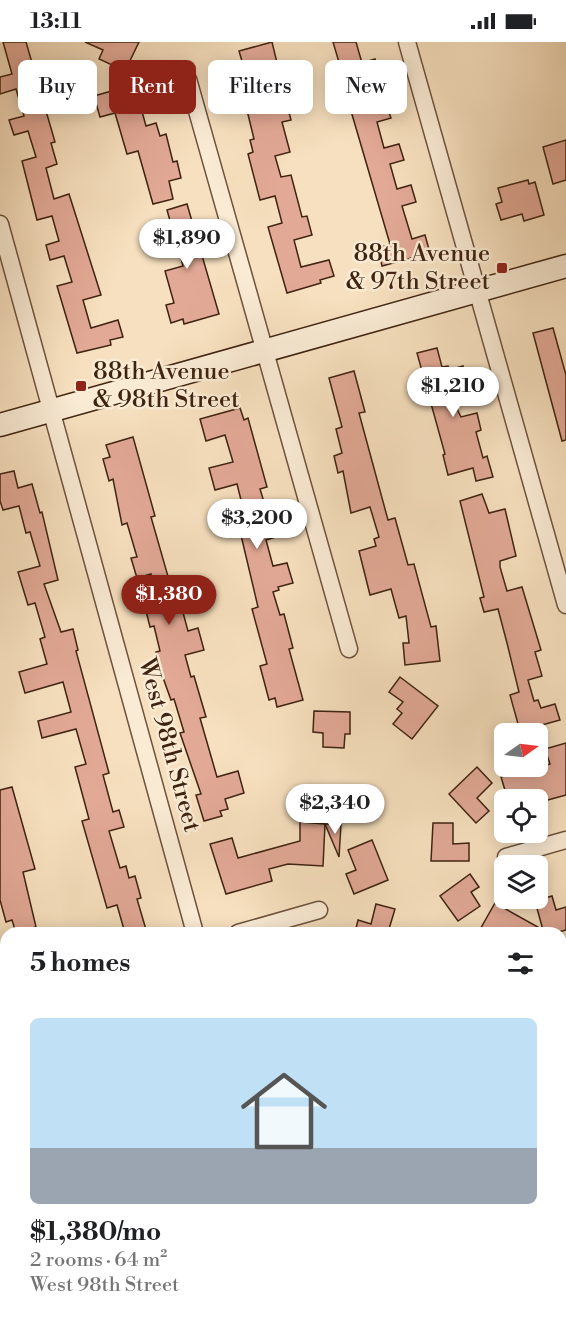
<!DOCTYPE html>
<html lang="en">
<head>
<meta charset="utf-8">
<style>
	:root { --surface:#fff; --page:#f2f2f2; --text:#202124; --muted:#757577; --line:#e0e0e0; --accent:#8f2418 }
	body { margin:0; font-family:"Libre Bodoni",serif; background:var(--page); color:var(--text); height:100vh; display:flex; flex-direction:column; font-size:22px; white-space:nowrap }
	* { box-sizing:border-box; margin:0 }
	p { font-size:20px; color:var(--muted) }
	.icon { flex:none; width:33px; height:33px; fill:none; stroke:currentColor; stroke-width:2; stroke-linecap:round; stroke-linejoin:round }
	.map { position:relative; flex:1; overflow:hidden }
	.details { position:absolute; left:0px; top:885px; width:567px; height:404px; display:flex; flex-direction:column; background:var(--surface); border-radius:18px 18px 0 0; box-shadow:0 3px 15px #0003 }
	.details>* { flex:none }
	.hud { position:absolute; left:18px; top:18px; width:531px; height:54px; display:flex; gap:12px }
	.needle { width:39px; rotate:76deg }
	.fabs { position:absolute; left:494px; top:681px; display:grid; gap:12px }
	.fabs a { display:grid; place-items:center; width:54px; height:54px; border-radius:9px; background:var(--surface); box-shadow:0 3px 15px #0003; font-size:30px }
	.price { position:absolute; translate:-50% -51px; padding:0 14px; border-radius:21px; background:#fff; color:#222; font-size:20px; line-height:39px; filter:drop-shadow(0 2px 3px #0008) }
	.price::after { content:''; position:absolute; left:50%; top:36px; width:18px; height:14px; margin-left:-9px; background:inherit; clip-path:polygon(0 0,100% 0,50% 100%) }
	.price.current { background:var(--accent); color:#fff }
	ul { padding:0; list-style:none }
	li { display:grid; align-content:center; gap:12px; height:318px; padding:0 30px }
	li+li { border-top:2px solid var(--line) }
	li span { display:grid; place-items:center; height:186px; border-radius:9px; color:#555 }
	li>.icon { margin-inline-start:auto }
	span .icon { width:108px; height:108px; fill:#fffc; stroke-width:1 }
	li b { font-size:26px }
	h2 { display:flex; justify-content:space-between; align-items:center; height:72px; padding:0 30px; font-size:26px }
	.chip { padding:0 21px; border-radius:9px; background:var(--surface); box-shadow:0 3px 15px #0003; font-size:21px; line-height:54px }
	.chip.current { background:var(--accent); color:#fff }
	.status { display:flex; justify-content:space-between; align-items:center; height:42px; padding:0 30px; background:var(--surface); direction:ltr }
	.status svg { height:16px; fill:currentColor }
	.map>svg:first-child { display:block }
	.green { fill:#b8c396; stroke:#7c7354; stroke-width:1.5 }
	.building { fill:#e2a996; stroke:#3f2311; stroke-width:1.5 }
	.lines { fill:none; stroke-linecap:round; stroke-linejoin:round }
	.lane-casing { stroke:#6d523c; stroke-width:10 }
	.street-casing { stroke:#6d523c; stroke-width:19 }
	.secondary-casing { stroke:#3f2311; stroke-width:25 }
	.lane { stroke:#faebd5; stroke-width:8 }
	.street { stroke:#faebd5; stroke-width:16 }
	.secondary { stroke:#faebd5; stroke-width:22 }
	.poi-dot { fill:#8f2418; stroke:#faebd5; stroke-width:2 }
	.labels { text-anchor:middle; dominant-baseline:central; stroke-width:5; stroke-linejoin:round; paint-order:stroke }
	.poi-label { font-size:24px; fill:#3f2311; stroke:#faebd5; text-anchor:end }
	.street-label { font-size:24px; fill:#3f2311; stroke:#faebd5 }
</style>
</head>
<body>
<div class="status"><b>13:11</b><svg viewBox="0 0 49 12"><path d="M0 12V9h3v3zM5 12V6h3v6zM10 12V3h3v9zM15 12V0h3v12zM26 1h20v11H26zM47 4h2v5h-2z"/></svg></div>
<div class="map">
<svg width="566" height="1288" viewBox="0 0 566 1288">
	<rect width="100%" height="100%" fill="#f7e0bf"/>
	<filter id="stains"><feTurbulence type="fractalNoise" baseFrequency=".00333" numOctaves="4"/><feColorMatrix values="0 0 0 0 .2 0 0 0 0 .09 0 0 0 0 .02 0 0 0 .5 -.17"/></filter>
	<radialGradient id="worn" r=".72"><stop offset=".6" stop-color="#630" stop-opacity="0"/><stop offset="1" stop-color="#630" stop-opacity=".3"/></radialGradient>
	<!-- green -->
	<polygon class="green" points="566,1138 566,1288 33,1288 53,1282 561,1282 561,1139"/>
	<!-- building -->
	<g class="building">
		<polygon points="3,0 26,0 55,100 51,101 57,122 46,126 54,157 69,152 101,253 83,258 91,286 118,278 123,295 110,298 111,303 77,311 57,244 72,240 64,214 50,218 46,203 59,199 52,174 37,178 22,119 36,115 28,89 14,93 9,78 24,74 16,47 0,52 0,35 12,32"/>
		<polygon points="85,0 139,0 125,29 99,17 103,8"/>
		<polygon points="272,0 280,33 253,41 249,24 244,26 239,9"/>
		<polygon points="333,0 356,0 362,21 375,17 380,36 377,37 391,76 377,80 384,106 399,102 404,118 390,122 397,147 411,143 416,160 402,164 412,197 425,193 430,211 382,224 378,206 390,202 351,69 363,66 357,43 339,48 333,29 341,27"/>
		<polygon points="129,44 132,57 138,55 146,84 156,81 160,94 166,92 173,120 177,119 181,136 169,139 173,157 153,162 138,109 127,112 115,71 100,75 94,54"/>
		<polygon points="264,50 267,64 286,59 291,78 282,80 290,110 275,114 281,135 291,133 302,175 307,174 312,193 294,198 301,225 329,218 334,234 320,238 321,241 287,251 268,185 282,181 275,154 260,158 248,112 253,110 250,98 254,97 244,56"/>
		<polygon points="566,98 566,138 553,142 543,105"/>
		<polygon points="528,138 529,142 535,140 544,173 524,179 522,172 501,178 496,162 502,160 498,146"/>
		<polygon points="187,162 219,272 184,282 183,277 171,281 166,263 174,261 165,229 183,224 177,200 158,206 152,187 171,182 167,168"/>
		<polygon points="553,286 566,333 566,398 562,399 533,291"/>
		<polygon points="437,306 442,325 448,324 449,328 463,324 467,341 451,345 458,369 461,375 477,371 481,388 476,390 483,416 487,414 493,435 476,439 473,426 448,433 443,413 445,412 417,311"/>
		<polygon points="354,329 365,370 359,371 388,478 395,476 408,523 414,522 431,585 436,584 440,619 405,623 403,601 409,601 406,574 399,576 391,547 370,553 359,509 376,504 374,497 379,495 370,465 351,471 343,429 338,431 334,414 342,411 336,387 342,385 329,336"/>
		<polygon points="240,366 244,378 248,376 267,445 260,447 268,473 273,471 279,494 266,498 273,524 287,521 293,541 278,545 279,548 273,550 280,573 284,572 293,606 289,607 303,658 277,665 275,656 269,658 260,624 267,622 252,567 258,565 235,468 243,466 237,442 215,448 209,426 233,420 225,393 206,399 200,377"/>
		<polygon points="133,395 155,474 151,475 169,538 174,537 188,589 198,586 204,608 185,613 191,635 194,634 206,675 200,676 217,735 238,729 244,751 225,757 228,767 220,769 222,774 204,779 196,753 201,752 180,691 184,690 174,657 171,658 161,630 156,610 160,609 154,584 150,585 146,569 158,565 158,560 151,532 137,536 131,516 137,515 127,481 122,483 113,437 109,439 103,417 110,415 106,403"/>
		<polygon points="14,429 18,446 32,442 40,471 42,470 58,538 44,542 61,590 73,587 78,608 76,609 109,731 103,733 113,770 119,768 124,785 109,789 120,826 126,824 129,836 135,834 141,856 137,857 147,891 125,891 117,863 107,866 82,779 89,777 75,725 86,722 76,687 42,696 38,679 71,670 63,640 25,651 19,630 47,622 40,597 45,595 35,561 28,563 18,530 40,524 30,490 26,491 19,464 3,468 0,459 0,432"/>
		<polygon points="482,452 489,471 505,467 516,514 500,519 500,525 507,549 522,545 541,608 535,610 542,634 528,638 534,659 538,658 541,666 555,662 560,678 520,689 510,653 519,650 507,601 498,567 484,570 480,556 484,555 460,459"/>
		<polygon points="400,635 438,664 412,697 393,682 402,671 397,667 403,660 389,650"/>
		<polygon points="314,669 350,670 350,692 345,692 344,706 323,705 323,691 313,690"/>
		<polygon points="566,701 566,753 537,761 537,758 508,758 501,735 550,722 545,707"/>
		<polygon points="477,725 492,741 477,756 489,769 476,781 449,752"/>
		<polygon points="12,745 35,827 23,830 36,885 16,891 12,878 6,880 0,858 0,748"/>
		<polygon points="300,780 325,782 323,824 288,822 269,827 272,839 226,852 210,802 232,796 238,816 300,799"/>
		<polygon points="433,781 453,781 453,802 469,801 469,819 431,819"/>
		<polygon points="325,782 341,782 339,815"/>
		<polygon points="372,798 388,838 354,852 346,832 356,828 348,808"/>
		<polygon points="470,832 479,845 471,850 480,864 458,879 440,854"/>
		<polygon points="552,854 556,868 566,865 566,888 555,891 478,891 495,861 543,888 535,859"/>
		<polygon points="376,862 395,867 389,887 391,891 355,891 358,878 371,882"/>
	</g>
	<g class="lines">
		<defs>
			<g id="lane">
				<polyline points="561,1259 566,1258"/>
				<polyline points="476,1288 492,1282"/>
			</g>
			<g id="street">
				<polyline points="407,0 566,563"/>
				<polyline points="188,37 349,607"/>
				<polyline points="0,182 195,891"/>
				<polyline points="506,815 566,798"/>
				<polyline points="238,891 319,868"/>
				<polyline points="0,993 6,1015"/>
			</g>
			<polyline id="secondary" points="0,383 566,224"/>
		</defs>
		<!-- lane casing -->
		<use href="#lane" class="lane-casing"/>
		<!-- street casing -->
		<use href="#street" class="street-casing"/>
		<!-- secondary casing -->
		<use href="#secondary" class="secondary-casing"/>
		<!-- lane -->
		<use href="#lane" class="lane"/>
		<!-- street -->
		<use href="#street" class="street"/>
		<!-- secondary -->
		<use href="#secondary" class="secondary"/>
	</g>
	<!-- markers -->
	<g class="poi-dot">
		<rect x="496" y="220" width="12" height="12" rx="3"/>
		<rect x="75" y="338" width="12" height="12" rx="3"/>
	</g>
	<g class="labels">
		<!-- poi labels -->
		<g class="poi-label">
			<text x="490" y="212">88th Avenue<tspan x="490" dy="28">&amp; 97th Street</tspan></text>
			<text x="93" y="330" text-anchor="start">88th Avenue<tspan x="93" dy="28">&amp; 98th Street</tspan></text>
		</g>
		<!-- street labels -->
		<g class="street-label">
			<text transform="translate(169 703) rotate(75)">West 98th Street</text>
		</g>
	</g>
	<rect width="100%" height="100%" filter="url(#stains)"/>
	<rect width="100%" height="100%" fill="url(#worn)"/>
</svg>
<div class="fabs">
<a><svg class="needle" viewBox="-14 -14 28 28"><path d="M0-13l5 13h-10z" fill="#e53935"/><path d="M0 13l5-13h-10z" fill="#757577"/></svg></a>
<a><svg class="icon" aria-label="locate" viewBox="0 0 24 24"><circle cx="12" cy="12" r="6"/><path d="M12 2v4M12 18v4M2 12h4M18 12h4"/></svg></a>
<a><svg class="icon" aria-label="layers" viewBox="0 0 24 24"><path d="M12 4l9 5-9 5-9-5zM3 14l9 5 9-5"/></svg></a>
</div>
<b class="price" style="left:187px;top:228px">$1,890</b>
<b class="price" style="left:453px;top:376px">$1,210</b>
<b class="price" style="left:257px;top:508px">$3,200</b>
<b class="price current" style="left:169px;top:584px">$1,380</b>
<b class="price" style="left:335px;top:793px">$2,340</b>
<div class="hud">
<a class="chip">Buy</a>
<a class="chip current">Rent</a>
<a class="chip">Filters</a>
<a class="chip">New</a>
</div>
<section class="details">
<h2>5 homes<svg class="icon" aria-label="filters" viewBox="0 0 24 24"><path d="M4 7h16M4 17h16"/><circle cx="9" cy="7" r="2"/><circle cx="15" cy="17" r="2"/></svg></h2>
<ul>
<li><span style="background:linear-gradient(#bfe0f5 70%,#9aa5b1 0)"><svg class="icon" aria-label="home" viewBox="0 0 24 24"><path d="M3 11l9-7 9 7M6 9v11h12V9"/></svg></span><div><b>$1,380/mo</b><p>2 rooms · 64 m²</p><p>West 98th Street</p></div></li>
</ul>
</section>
</div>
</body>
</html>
